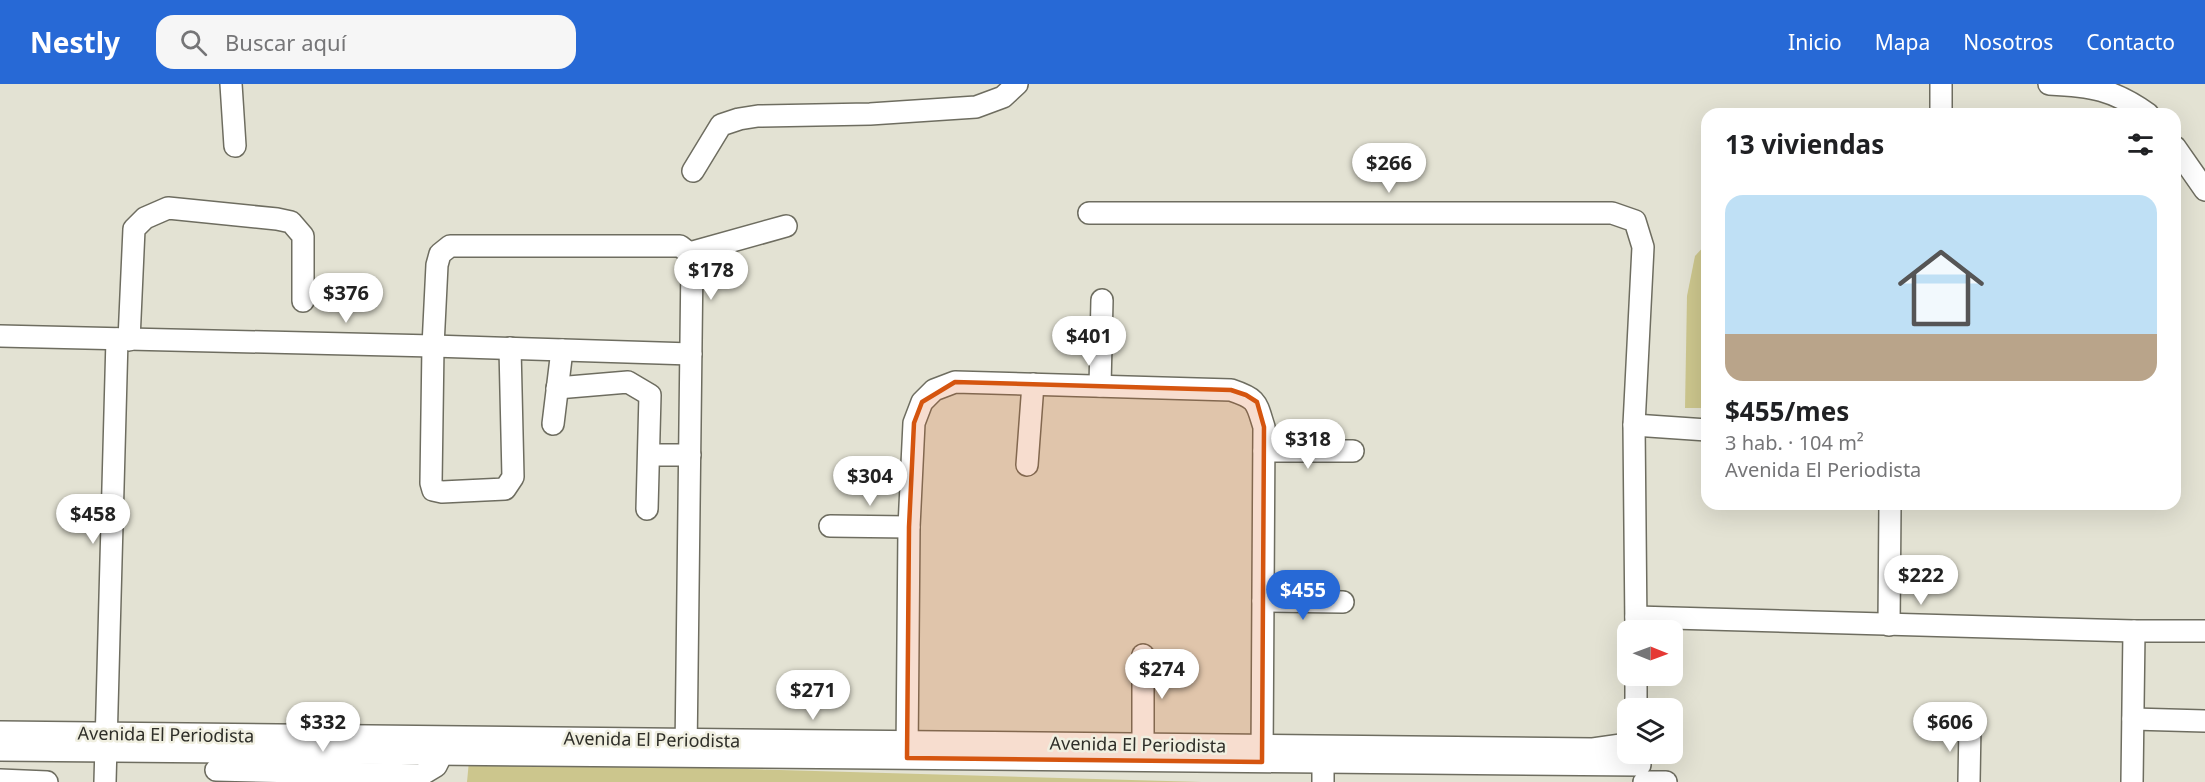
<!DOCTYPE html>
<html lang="es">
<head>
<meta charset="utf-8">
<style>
	:root { --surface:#fff; --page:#f6f6f6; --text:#202124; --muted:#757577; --accent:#2769d6 }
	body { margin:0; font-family:"Noto Sans",sans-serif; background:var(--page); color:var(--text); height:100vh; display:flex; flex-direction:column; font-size:22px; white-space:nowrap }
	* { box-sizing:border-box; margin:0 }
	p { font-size:20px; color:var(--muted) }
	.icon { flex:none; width:33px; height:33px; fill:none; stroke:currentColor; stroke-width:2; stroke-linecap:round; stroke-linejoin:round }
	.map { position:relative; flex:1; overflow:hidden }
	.drawer { position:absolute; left:1701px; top:24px; width:480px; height:402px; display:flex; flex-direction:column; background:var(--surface); border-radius:18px; box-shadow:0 6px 24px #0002 }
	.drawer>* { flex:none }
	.needle { width:39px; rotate:91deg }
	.fabs { position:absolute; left:1617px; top:536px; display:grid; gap:12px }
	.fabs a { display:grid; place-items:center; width:66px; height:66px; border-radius:12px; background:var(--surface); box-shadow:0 6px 24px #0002; font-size:30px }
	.price { position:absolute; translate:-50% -51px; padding:0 14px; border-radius:21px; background:#fff; color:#222; font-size:20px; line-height:39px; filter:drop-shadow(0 2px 3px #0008) }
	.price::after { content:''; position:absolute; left:50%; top:36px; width:18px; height:14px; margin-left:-9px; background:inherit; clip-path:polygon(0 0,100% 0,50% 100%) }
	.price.selected { background:var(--accent); color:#fff }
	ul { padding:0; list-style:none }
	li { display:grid; align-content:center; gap:12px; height:318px; padding:0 24px }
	li span { display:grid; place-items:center; height:186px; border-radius:18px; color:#555 }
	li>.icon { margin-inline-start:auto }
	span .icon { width:108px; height:108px; fill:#fffc; stroke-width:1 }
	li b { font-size:26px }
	h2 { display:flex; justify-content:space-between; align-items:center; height:72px; padding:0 24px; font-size:26px }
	header { display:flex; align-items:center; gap:36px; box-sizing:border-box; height:84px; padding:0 30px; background:var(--accent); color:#fff }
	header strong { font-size:28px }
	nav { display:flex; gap:33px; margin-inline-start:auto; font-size:21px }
	.search { width:420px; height:54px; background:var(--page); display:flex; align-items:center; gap:15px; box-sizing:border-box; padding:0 21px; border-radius:18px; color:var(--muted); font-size:22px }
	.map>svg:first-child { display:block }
	.green { fill:#ccc68d }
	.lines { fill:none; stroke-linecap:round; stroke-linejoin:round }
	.minor-casing { stroke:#6e6d60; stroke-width:24 }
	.minor { stroke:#fff; stroke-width:21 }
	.marked { fill:#d5550f; fill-opacity:0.2; stroke:#d5550f; stroke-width:4.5; stroke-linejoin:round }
	.labels { text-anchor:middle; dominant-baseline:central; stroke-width:5; stroke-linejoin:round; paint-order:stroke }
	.street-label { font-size:18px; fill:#2e2e28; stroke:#f0efe0 }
</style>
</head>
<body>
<header>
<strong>Nestly</strong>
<div class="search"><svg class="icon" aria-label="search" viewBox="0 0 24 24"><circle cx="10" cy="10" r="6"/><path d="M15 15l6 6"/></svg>Buscar aquí</div>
<nav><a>Inicio</a><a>Mapa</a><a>Nosotros</a><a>Contacto</a></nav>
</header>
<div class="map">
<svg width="2205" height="698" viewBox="0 0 2205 698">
	<rect width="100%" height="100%" fill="#e3e2d3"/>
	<!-- green -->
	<g class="green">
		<polygon points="1707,159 1707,324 1685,324 1687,212 1695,172"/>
		<polygon points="469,677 1202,698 467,698"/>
	</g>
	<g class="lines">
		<defs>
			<g id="minor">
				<polyline points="231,0 235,62"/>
				<path d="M2049,0c42,2 64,5 99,30"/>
				<polyline points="1941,30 1941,0"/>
				<polyline points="2175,63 2205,106"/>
				<polyline points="693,87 721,41 739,35 758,32 870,30 976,23 1003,13 1017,0"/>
				<polyline points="1089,129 1612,129 1635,137 1643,163 1634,341 1636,546"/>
				<polyline points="689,169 786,142"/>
				<polyline points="0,252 433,262 691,270"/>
				<polyline points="129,256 134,145 145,134 168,124 277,135 291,138 303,152 303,217"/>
				<polyline points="510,264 513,393 505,405 442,408 433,406 431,399 433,262 437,181 440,170 450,162 680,162 689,169 692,176 686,669"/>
				<polyline points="1100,302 1102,216"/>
				<polyline points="557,304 628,298 650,311 647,425"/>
				<polyline points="553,340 562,266"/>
				<polyline points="1634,341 1707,346"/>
				<polyline points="1264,367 1353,367"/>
				<polyline points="649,371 690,371"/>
				<polyline points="1027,381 1033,300"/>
				<polyline points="830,442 909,443"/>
				<polyline points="1263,517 1343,518"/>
				<polyline points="1636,533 2134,547 2205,547"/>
				<polyline points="1889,541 1890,420"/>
				<polyline points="1636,624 1636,591"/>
				<polyline points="2133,635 2205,637"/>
				<polyline points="0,648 1593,665 1628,660"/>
				<polyline points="1143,660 1143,571"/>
				<polyline points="0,666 1640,681"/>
				<path d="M907,670l2,-227 5,-104 8,-21 12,-12 21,-8 276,8c27,9 25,12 33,37l-2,331"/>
				<polyline points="1323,678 1323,698"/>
				<polyline points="216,686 421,691 436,682 442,670"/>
				<polyline points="0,696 47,698"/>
				<polyline points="105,698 117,255"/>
				<polyline points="1644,698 1666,698"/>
				<polyline points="1969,698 1970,641"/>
				<polyline points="2132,698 2134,547"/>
			</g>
		</defs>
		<!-- minor casing -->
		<use href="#minor" class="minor-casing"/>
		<!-- minor -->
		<use href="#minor" class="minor"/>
	</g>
	<!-- marked area -->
	<path class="marked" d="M955,298l276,8 15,5 11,7 7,25 -2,335 -355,-4 2,-231 5,-104 8,-21z"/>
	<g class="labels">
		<!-- street labels -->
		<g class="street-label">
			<text transform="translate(166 650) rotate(1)">Avenida El Periodista</text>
			<text transform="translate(652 655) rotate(1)">Avenida El Periodista</text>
			<text transform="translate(1138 660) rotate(1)">Avenida El Periodista</text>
		</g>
	</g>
</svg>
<div class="fabs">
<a><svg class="needle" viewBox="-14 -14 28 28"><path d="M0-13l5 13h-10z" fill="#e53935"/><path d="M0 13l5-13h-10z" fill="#757577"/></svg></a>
<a><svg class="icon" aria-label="layers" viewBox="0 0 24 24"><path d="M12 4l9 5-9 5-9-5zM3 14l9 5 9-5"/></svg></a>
</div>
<b class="price" style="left:1389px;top:110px">$266</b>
<b class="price" style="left:711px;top:217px">$178</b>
<b class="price" style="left:346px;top:240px">$376</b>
<b class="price" style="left:1089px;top:283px">$401</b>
<b class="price" style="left:1308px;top:386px">$318</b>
<b class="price" style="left:870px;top:423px">$304</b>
<b class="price" style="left:93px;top:461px">$458</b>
<b class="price" style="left:1921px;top:522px">$222</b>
<b class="price selected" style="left:1303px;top:537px">$455</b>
<b class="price" style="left:1162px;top:616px">$274</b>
<b class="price" style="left:813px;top:637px">$271</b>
<b class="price" style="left:323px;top:669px">$332</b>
<b class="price" style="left:1950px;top:669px">$606</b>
<section class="drawer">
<h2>13 viviendas<svg class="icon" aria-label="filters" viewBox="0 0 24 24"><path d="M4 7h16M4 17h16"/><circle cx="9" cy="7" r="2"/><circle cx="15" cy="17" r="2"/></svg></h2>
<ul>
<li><span style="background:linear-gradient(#bfe0f5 75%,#b9a48a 0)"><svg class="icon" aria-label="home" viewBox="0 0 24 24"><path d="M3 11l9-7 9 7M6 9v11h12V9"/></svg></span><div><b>$455/mes</b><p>3 hab. · 104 m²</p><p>Avenida El Periodista</p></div></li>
</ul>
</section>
</div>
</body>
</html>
